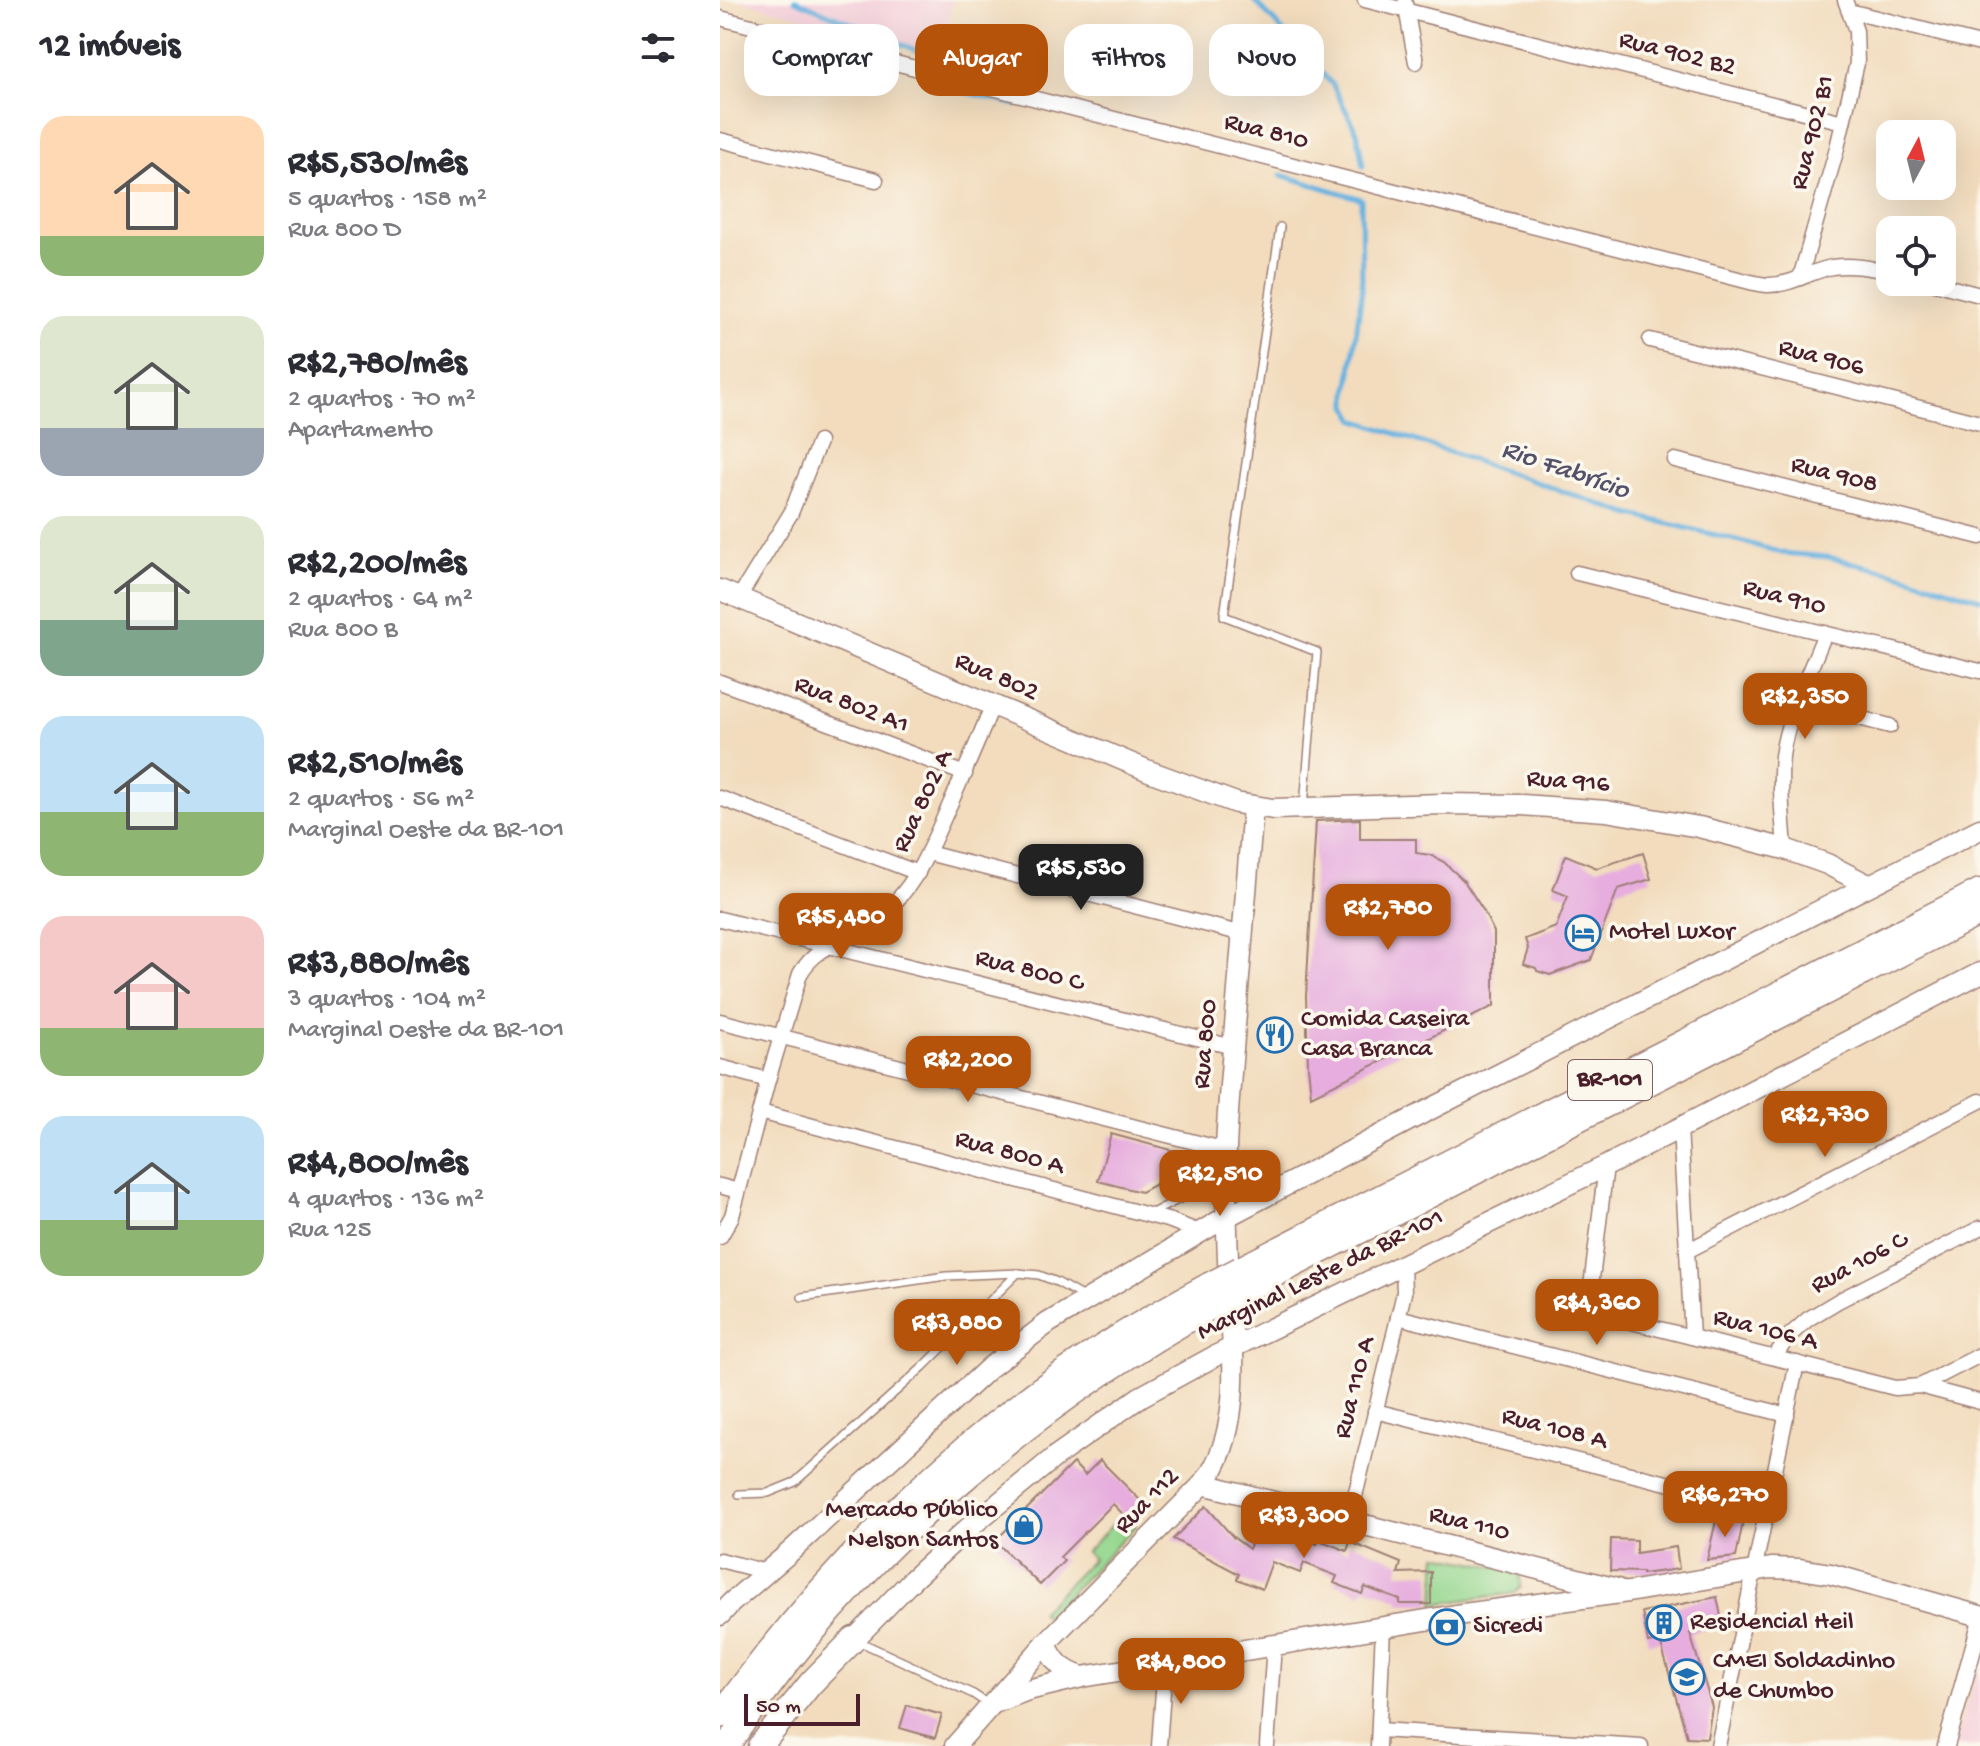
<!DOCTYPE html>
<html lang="pt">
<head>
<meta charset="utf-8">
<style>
	:root { --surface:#fff; --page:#f7f7f7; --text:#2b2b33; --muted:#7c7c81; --accent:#b45309 }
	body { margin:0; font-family:"Gochi Hand",sans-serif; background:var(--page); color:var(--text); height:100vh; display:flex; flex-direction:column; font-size:30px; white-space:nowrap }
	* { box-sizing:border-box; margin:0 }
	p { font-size:26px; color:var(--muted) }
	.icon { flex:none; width:44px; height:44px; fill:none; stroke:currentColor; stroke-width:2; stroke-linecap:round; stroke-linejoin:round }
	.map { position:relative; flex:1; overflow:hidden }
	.side { display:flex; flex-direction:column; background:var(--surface); width:720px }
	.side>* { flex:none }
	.hud { position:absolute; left:24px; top:24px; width:760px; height:72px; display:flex; gap:16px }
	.needle { width:52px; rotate:7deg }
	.tools { position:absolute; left:1156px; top:120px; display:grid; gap:16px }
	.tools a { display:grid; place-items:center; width:80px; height:80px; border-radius:16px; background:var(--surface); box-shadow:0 8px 32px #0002; font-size:40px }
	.scale { position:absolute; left:24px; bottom:20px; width:116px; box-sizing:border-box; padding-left:8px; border:4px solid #4a1f2b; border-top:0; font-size:22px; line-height:28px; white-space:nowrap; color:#4a1f2b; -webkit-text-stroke:6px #fbf7ec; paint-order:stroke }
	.price { position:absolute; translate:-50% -68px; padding:0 18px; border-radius:16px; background:var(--accent); color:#fff; font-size:26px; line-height:52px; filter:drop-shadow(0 2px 4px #0008) }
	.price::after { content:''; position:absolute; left:50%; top:48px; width:24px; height:18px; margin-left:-12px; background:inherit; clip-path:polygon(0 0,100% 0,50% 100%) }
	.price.selected { background:#222; color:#fff }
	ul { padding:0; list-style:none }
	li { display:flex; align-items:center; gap:24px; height:200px; padding:0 40px }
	li span { display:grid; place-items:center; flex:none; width:224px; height:160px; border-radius:24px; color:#555 }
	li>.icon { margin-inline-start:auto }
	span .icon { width:96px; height:96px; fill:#fffc; stroke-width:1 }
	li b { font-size:34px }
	h2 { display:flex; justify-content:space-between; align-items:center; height:96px; padding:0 40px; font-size:34px }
	.pill { padding:0 28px; border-radius:24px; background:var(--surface); box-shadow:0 8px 32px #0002; font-size:28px; line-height:72px }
	.pill.selected { background:var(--accent); color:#fff }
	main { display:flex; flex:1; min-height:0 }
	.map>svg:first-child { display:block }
	.built { fill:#f5cfdc }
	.green { fill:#95d78f; stroke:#707b5d; stroke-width:2 }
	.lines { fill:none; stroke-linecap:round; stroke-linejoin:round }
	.stream { stroke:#68b2e0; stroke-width:5 }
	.building { fill:#e6adde }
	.service-casing { stroke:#9e7e74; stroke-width:10 }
	.minor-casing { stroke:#9e7e74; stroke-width:17 }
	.tertiary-casing { stroke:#9e7e74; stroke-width:19 }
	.secondary-casing { stroke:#9e7e74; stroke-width:23 }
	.motorway-casing { stroke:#9e7e74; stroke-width:27 }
	.service { stroke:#fff; stroke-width:7 }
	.minor { stroke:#fff; stroke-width:14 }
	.tertiary { stroke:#fff; stroke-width:16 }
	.secondary { stroke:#fff; stroke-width:20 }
	.motorway { stroke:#fff; stroke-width:24 }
	.motorway-bridge-casing { stroke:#9e7e74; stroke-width:27; stroke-linecap:butt }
	.motorway-bridge { stroke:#fff; stroke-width:24 }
	.labels { text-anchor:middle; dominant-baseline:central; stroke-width:7; stroke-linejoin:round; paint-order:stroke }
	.shield { fill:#fbf7ec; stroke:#7f6065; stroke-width:2 }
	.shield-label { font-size:24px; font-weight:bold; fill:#4a1f2b }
	.street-label { font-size:26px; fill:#4a1f2b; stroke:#fbf7ec }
	.poi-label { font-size:26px; fill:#4a1f2b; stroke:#fbf7ec; text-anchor:start }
	.water-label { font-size:28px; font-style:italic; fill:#54526a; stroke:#fbf7ec }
</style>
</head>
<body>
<main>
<section class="side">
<h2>12 imóveis<svg class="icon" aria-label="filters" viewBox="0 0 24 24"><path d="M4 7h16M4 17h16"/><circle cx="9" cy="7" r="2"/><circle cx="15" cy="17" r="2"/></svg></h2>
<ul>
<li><span style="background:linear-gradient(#ffd9b3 75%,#8fb573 0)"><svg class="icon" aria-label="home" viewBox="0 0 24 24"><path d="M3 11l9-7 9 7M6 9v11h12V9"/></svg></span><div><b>R$5,530/mês</b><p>5 quartos · 158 m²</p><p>Rua 800 D</p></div></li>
<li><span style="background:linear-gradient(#dfe7d0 70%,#9aa5b1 0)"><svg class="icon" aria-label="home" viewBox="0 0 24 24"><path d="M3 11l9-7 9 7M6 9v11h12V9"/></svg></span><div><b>R$2,780/mês</b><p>2 quartos · 70 m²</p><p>Apartamento</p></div></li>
<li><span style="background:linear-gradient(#dfe7d0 65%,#7fa58c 0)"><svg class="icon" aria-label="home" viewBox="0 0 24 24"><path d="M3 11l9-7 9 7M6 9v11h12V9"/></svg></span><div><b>R$2,200/mês</b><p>2 quartos · 64 m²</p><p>Rua 800 B</p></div></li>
<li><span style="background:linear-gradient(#bfe0f5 60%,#8fb573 0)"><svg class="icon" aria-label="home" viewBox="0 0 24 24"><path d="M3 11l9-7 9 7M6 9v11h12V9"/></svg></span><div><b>R$2,510/mês</b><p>2 quartos · 56 m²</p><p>Marginal Oeste da BR-101</p></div></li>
<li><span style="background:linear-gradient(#f6c9c9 70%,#8fb573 0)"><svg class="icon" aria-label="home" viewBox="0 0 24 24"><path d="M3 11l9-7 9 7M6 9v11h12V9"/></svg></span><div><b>R$3,880/mês</b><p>3 quartos · 104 m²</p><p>Marginal Oeste da BR-101</p></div></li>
<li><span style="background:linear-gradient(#bfe0f5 65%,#8fb573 0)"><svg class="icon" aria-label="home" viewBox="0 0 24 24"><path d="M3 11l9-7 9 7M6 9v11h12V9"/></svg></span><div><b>R$4,800/mês</b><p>4 quartos · 136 m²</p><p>Rua 125</p></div></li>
</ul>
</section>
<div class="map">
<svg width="1260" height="1746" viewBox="0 0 1260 1746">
	<rect width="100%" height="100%" fill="#fbf7ec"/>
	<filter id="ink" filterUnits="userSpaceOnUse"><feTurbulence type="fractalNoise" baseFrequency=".0125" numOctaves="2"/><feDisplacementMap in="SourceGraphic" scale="16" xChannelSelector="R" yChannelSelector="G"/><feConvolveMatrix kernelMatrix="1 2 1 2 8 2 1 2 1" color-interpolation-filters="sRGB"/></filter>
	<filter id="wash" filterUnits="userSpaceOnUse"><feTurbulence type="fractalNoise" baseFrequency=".006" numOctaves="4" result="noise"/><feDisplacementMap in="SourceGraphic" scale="32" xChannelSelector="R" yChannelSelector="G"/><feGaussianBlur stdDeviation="1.8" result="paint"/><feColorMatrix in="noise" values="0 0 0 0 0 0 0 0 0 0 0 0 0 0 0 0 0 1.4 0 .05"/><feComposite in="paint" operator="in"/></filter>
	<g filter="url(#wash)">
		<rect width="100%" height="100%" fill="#f2dcbd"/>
		<!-- built -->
		<g class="built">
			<polygon points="17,0 233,0 220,54"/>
			<polygon points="1260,1662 1260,1746 1234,1746 1235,1743"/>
		</g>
		<!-- green -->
		<g class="green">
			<polygon points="403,1514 416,1526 326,1617 320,1612 373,1559 366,1552"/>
			<polygon points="717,1555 792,1570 800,1576 801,1587 795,1593 714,1604"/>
		</g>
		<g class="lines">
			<!-- stream -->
			<g class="stream">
				<polyline points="75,0 210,56"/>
				<polyline points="534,0 612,84 637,132 643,166"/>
				<polyline points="236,90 297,105"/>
				<polyline points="561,175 641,199 642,290 628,393 628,406 636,420 908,514 1020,541 1062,553 1108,557 1175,573 1260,599"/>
			</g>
		</g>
		<g id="blocks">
			<!-- building -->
			<g class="building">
				<polygon points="640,819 640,839 696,839 696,853 710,855 724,862 744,881 763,910 774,932 774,1006 591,1096 588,1066 586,996 596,821"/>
				<polygon points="923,853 931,879 898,889 871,960 830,975 817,971 816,968 803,964 808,948 805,939 836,927 848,896 833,890 846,855 877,868"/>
				<polygon points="391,1134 447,1149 484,1158 421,1192 378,1181"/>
				<polygon points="380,1460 427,1507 412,1523 393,1504 340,1557 344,1561 320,1585 275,1541 353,1463 365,1475"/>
				<polygon points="486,1506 513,1537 529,1549 538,1526 567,1537 569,1532 597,1544 599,1540 627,1551 630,1542 681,1563 678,1573 711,1572 711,1604 680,1604 680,1600 645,1587 642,1594 614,1583 617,1576 584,1563 580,1573 552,1562 542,1589 517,1579 519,1574 453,1539"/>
				<polygon points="997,1516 1023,1522 1016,1557 987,1560"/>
				<polygon points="891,1539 916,1540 916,1553 956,1547 959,1569 922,1574 922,1572 890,1571"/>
				<polygon points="997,1597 1003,1626 970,1633 992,1707 987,1738 967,1737 940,1641 928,1643 922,1612"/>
				<polygon points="187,1705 222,1715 215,1738 180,1728"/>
			</g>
		</g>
	</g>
	<g filter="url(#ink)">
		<use href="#blocks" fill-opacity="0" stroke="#9e7e74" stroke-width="2"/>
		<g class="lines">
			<defs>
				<g id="service">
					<polyline points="560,227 504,616 597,652 584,806"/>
					<polyline points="430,1214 501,1178"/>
					<polyline points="82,1297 226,1276 298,1273 319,1275 337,1282 365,1298"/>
					<polyline points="19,1494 48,1493 75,1482 203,1367 298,1273"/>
					<polyline points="136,1640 253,1694 268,1704"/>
				</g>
				<g id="minor">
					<polyline points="645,0 1123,122"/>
					<polyline points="685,3 696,62"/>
					<polyline points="1129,11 1260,44"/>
					<path d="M0,18l1030,264c6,1 13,3 19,3 23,0 42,-14 63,-18 19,-3 39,1 58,5"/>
					<polyline points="0,140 156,180"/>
					<polyline points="1080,278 1116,152 1137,63 1136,31 1125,0"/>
					<polyline points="1210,282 1260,295"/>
					<polyline points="930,340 1260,423"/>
					<polyline points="955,460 1260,537"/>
					<polyline points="857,573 1260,671"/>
					<polyline points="18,599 71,513 99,442"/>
					<polyline points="0,682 245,774"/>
					<polyline points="1078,702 1170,726"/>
					<polyline points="0,798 198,873"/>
					<path d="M1065,849c-2,-30 -6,-62 -3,-93 5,-40 28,-84 43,-123"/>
					<polyline points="208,853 523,934"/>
					<polyline points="0,919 513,1047"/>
					<polyline points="0,1021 506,1150"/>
					<polyline points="0,1067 48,1080"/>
					<polyline points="40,1112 451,1221 479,1232"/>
					<polyline points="960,1128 972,1337"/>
					<polyline points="886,1166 868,1311 1175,1388 1200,1386 1260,1402"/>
					<polyline points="0,1186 18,1191"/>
					<path d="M0,1237l12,-21 36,-136 32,-106c14,-25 40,-33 63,-46 13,-7 24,-16 33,-27 22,-23 33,-51 46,-79 18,-39 35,-78 51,-118"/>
					<polyline points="967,1251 1260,1101"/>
					<polyline points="678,1317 1067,1415"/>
					<polyline points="1054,1357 1070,1335 1088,1319 1118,1301 1260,1228"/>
					<polyline points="1200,1386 1260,1355"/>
					<polyline points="655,1411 1048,1508"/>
					<polyline points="629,1521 684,1293 683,1265"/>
					<polyline points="0,1560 46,1572"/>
					<polyline points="659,1730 921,1746"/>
					<polyline points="439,1746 445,1664"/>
					<polyline points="547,1746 554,1645"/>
					<polyline points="658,1746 663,1627"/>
					<polyline points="998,1746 1077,1363"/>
				</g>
				<polyline id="tertiary" points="1226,1746 1260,1624"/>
				<g id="secondary">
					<polyline points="0,590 429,771 516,803 553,809 723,804 802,805 886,811 979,827 1065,849 1107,864 1148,885"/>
					<polyline points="483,1484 897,1589"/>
					<polyline points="0,1615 11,1603 70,1552 269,1368 328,1323 506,1217 703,1113 1260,829"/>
					<path d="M326,1643c7,19 17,28 36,34"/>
					<polyline points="125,1649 193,1579 245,1531 336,1456 420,1397 495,1356 886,1166 1260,973"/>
					<polyline points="274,1703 308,1690 362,1677 736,1615 908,1592 1051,1568 1080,1569 1111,1574 1260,1616"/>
					<path d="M235,1746l91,-103 157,-159c42,-52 29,-140 26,-202 -2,-44 -4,-89 -3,-134 2,-49 7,-97 11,-146 5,-65 11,-130 16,-195"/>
				</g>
				<g id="motorway">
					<polyline points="520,1269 1260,891"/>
					<polyline points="525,1290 1260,913"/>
					<path d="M0,1716c105,-145 232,-274 384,-370 34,-22 70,-42 105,-61"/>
					<path d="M7,1746c123,-184 291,-332 484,-439"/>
					<polyline points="40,1746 91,1683 134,1639"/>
				</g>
			</defs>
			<!-- service casing -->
			<use href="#service" class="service-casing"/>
			<!-- minor casing -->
			<use href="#minor" class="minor-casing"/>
			<!-- tertiary casing -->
			<use href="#tertiary" class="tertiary-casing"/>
			<!-- secondary casing -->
			<use href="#secondary" class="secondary-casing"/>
			<!-- motorway casing -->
			<use href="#motorway" class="motorway-casing"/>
			<!-- service -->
			<use href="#service" class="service"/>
			<!-- minor -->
			<use href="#minor" class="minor"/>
			<!-- tertiary -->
			<use href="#tertiary" class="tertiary"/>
			<!-- secondary -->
			<use href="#secondary" class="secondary"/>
			<!-- motorway -->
			<use href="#motorway" class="motorway"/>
			<defs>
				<g id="motorway-bridge">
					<polyline points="489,1285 520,1269"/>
					<polyline points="491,1307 525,1290"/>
				</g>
			</defs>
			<!-- motorway-bridge casing -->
			<use href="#motorway-bridge" class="motorway-bridge-casing"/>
			<!-- motorway-bridge -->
			<use href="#motorway-bridge" class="motorway-bridge"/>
		</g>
	</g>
	<!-- icons -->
	<defs>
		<symbol id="hotel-ring" viewBox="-11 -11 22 22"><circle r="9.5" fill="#fbf7ec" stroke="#1f6fb2" stroke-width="1.5"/><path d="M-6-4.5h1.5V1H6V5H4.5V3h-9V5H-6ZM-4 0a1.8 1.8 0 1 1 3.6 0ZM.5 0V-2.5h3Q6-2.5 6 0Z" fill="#1f6fb2"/></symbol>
		<symbol id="restaurant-ring" viewBox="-11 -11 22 22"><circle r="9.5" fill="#fbf7ec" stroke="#1f6fb2" stroke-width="1.5"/><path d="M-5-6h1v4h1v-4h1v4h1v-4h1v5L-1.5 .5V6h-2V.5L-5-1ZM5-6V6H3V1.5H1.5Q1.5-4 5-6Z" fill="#1f6fb2"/></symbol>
		<symbol id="shop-ring" viewBox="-11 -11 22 22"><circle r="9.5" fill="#fbf7ec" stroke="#1f6fb2" stroke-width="1.5"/><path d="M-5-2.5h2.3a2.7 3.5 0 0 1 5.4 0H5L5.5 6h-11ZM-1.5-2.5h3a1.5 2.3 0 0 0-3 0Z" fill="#1f6fb2"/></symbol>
		<symbol id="building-ring" viewBox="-11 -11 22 22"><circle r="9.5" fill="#fbf7ec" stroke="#1f6fb2" stroke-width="1.5"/><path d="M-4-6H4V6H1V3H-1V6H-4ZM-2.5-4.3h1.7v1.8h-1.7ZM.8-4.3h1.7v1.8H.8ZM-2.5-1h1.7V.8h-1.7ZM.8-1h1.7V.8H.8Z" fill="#1f6fb2"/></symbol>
		<symbol id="bank-ring" viewBox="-11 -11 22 22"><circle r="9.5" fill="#fbf7ec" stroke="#1f6fb2" stroke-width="1.5"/><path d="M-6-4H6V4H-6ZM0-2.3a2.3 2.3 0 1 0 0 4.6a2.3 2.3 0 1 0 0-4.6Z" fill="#1f6fb2"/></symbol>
		<symbol id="school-ring" viewBox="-11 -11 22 22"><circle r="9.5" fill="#fbf7ec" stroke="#1f6fb2" stroke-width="1.5"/><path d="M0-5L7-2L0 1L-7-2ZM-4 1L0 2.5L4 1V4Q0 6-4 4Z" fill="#1f6fb2"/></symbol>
	</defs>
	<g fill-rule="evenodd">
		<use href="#hotel-ring" x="843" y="913" width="40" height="40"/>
		<use href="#restaurant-ring" x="535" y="1015" width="40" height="40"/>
		<use href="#shop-ring" x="284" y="1506" width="40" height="40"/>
		<use href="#building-ring" x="924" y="1603" width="40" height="40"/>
		<use href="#bank-ring" x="707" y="1607" width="40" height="40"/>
		<use href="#school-ring" x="947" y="1657" width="40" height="40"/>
	</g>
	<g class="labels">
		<!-- shield labels -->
		<rect class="shield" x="848" y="1060" width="84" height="40" rx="6"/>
		<g class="shield-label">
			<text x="890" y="1080">BR-101</text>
		</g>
		<!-- street labels -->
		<g class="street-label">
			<text transform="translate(957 55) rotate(14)">Rua 902 B2</text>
			<text transform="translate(546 133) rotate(14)">Rua 810</text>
			<text transform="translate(1094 133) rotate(-76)">Rua 902 B1</text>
			<text transform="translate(1101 359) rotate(14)">Rua 906</text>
			<text transform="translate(1114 476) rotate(14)">Rua 908</text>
			<text transform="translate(1064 599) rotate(14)">Rua 910</text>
			<text transform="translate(276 678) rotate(23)">Rua 802</text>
			<text transform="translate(131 706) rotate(21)">Rua 802 A1</text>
			<text transform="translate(848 783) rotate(4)">Rua 916</text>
			<text transform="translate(204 802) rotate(-65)">Rua 802 A</text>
			<text transform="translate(309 972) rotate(14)">Rua 800 C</text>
			<text transform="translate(487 1044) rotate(-85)">Rua 800</text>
			<text transform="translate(289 1154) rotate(15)">Rua 800 A</text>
			<text transform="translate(1140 1264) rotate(-28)">Rua 106 C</text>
			<text transform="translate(601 1276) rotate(-26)">Marginal Leste da BR-101</text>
			<text transform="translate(1045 1331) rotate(14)">Rua 106 A</text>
			<text transform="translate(636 1388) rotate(-76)">Rua 110 A</text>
			<text transform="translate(834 1430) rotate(14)">Rua 108 A</text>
			<text transform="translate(428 1502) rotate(-46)">Rua 112</text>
			<text transform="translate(749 1525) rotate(14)">Rua 110</text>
		</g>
		<!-- poi labels -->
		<g class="poi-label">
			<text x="889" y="933">Motel Luxor</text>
			<text x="581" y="1020">Comida Caseira<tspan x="581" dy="30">Casa Branca</tspan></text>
			<text x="278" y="1511" text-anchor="end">Mercado Público<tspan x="278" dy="30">Nelson Santos</tspan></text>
			<text x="970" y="1623">Residencial Heil</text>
			<text x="753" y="1627">Sicredi</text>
			<text x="993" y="1662">CMEI Soldadinho<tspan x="993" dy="30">de Chumbo</tspan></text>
		</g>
		<!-- water labels -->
		<g class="water-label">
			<text transform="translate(845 471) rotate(19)">Rio Fabrício</text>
		</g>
	</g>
</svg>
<div class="tools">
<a><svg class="needle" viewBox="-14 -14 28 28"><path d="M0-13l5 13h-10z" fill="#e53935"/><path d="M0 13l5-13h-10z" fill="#7c7c81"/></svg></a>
<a><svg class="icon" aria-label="locate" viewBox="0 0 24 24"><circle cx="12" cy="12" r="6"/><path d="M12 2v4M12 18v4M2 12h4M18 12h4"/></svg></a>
</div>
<div class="scale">50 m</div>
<b class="price" style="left:1085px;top:741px">R$2,350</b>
<b class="price selected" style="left:361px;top:912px">R$5,530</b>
<b class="price" style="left:668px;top:952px">R$2,780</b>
<b class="price" style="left:121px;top:961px">R$5,480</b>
<b class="price" style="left:248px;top:1104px">R$2,200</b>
<b class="price" style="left:1105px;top:1159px">R$2,730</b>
<b class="price" style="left:500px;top:1218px">R$2,510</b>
<b class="price" style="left:877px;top:1347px">R$4,360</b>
<b class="price" style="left:237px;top:1367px">R$3,880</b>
<b class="price" style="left:1005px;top:1539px">R$6,270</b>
<b class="price" style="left:584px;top:1560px">R$3,300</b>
<b class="price" style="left:461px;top:1706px">R$4,800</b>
<div class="hud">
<a class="pill">Comprar</a>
<a class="pill selected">Alugar</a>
<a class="pill">Filtros</a>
<a class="pill">Novo</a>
</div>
</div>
</main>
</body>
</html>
